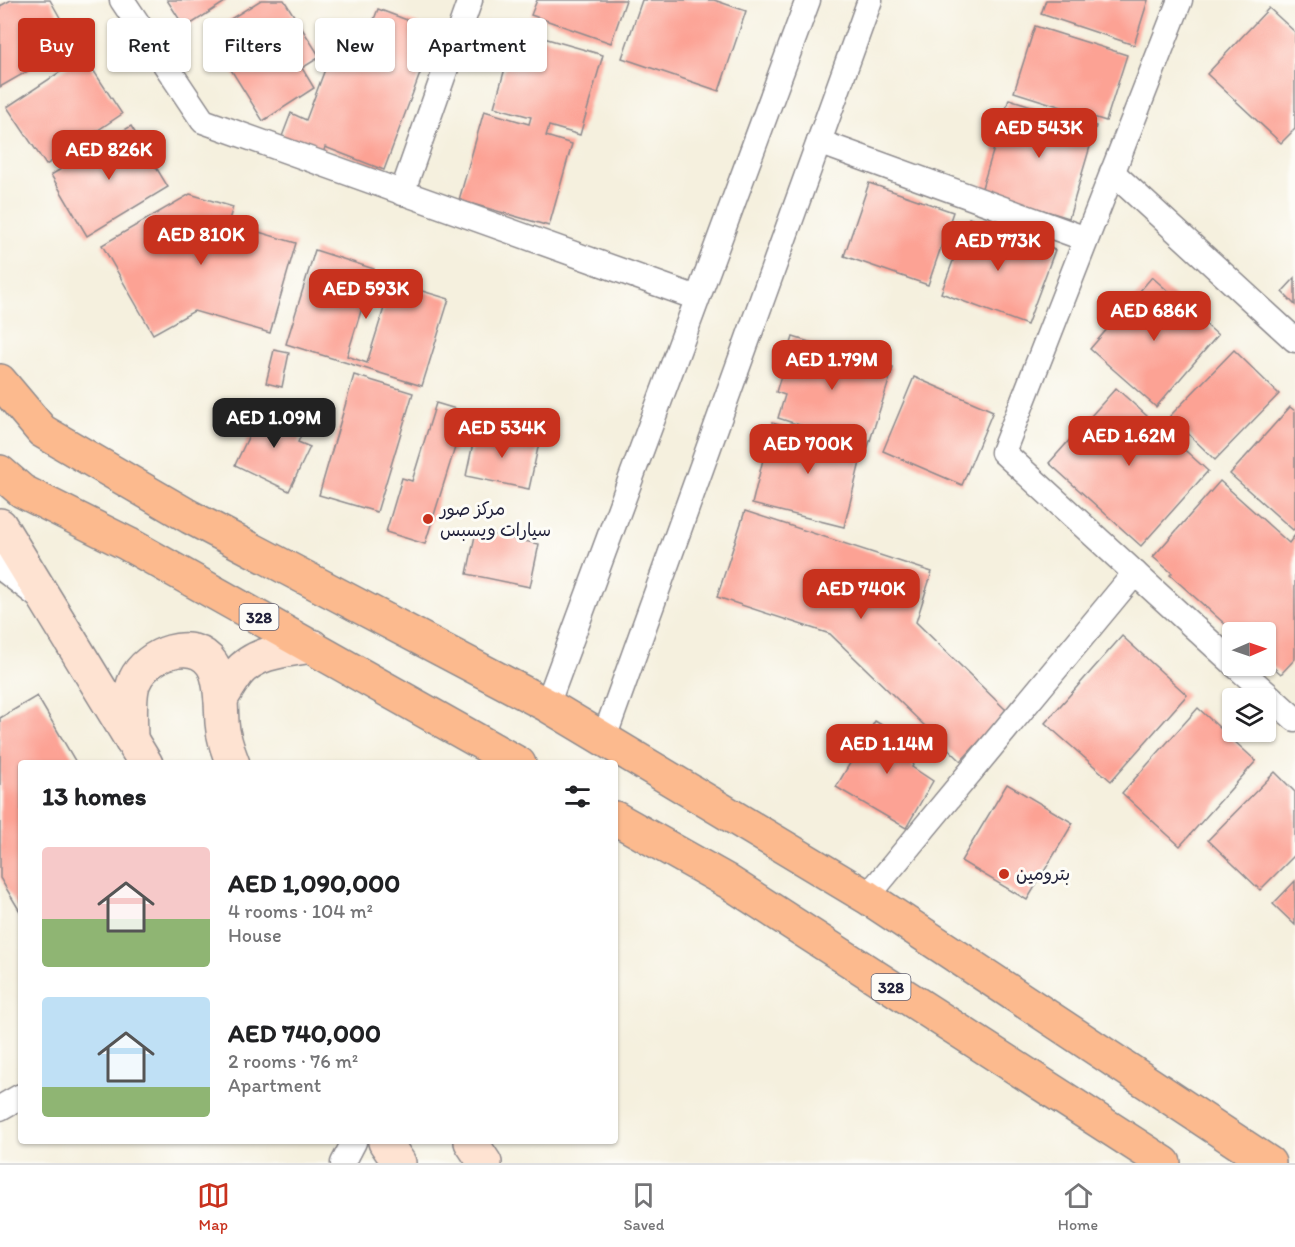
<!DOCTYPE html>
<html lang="en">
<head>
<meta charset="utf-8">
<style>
	:root { --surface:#fff; --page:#f2f2f2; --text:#202124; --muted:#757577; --line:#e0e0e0; --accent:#c8321e }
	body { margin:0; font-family:Itim,"Playpen Sans Arabic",sans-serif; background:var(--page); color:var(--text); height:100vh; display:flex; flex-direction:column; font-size:22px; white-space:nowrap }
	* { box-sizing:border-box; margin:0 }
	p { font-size:20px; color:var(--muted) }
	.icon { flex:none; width:33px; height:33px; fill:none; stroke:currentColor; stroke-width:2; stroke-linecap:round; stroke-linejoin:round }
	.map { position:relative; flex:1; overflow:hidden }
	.sheet { position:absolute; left:18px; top:760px; width:600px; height:384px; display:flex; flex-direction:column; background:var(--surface); border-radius:6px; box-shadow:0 2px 4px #0004 }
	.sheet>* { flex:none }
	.guide { position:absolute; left:18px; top:18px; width:600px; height:54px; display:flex; gap:12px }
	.needle { width:39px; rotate:88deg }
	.fabs { position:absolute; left:1222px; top:622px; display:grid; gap:12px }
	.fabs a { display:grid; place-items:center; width:54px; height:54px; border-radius:6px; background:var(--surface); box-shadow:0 2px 4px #0004; font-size:30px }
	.price { position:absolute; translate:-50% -51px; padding:0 14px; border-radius:12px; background:var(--accent); color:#fff; font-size:20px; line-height:39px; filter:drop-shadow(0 2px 3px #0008) }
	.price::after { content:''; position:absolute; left:50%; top:36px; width:18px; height:14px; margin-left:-9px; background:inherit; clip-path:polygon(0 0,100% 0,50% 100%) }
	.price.current { background:#222; color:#fff }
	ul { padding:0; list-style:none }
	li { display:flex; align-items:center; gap:18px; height:150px; padding:0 24px }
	li span { display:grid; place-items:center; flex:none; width:168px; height:120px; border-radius:6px; color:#555 }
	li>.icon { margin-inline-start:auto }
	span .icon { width:72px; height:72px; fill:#fffc; stroke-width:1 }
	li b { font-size:26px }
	h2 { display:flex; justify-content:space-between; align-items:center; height:72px; padding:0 24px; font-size:26px }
	.chip { padding:0 21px; border-radius:6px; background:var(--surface); box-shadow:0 2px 4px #0004; font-size:21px; line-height:54px }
	.chip.current { background:var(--accent); color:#fff }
	.tabs { display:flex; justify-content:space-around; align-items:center; height:84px; border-top:2px solid var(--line); background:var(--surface); font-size:16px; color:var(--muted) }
	.tabs a { display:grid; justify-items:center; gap:3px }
	.tabs .current { color:var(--accent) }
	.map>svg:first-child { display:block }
	.building { fill:#fca294 }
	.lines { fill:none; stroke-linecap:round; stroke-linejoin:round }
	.street-casing { stroke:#8c898c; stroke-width:27 }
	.secondary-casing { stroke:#8c898c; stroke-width:36 }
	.primary-casing { stroke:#8c898c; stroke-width:36 }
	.street { stroke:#fff; stroke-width:24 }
	.secondary { stroke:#fee3d2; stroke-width:33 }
	.primary { stroke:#fcba8e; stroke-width:33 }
	.poi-dot { fill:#c8321e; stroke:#fdfcf7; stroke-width:2 }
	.labels { text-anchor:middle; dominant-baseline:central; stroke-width:6; stroke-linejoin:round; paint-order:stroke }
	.shield { fill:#fdfcf7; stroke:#646373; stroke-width:1.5 }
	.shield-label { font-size:16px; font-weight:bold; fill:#22223b }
	.poi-label { font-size:18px; fill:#22223b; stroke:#fdfcf7; text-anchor:start }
</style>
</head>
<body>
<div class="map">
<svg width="1295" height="1163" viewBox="0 0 1295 1163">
	<rect width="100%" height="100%" fill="#fdfcf7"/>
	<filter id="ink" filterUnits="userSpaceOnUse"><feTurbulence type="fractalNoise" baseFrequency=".0167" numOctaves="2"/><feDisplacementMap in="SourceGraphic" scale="12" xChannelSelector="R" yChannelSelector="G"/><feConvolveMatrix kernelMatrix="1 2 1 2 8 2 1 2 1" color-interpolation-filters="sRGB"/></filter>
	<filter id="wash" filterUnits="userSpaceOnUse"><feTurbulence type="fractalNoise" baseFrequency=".008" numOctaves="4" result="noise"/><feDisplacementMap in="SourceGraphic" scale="24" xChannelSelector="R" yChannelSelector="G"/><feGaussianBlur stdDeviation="1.35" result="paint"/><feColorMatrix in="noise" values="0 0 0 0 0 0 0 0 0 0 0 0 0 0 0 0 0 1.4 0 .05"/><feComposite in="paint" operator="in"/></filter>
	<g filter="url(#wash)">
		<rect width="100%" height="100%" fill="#f5f0de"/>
		<g id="blocks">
			<!-- building -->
			<g class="building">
				<polygon points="11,0 50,0 75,44 0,87 0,6"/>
				<polygon points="167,0 228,0 185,28"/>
				<polygon points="261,0 284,0 320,57 302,68 314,88 263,121 208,33"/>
				<polygon points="537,0 626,0 611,43 531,15"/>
				<polygon points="642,0 714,0 746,11 719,91 622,58"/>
				<polygon points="1046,0 1148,0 1134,45 1041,14"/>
				<polygon points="1269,8 1295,32 1295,129 1281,143 1207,74"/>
				<polygon points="378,9 436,31 384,170 325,147 323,154 281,139 291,113 306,120 336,40 362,50"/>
				<polygon points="1035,26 1127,55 1106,121 1014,92"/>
				<polygon points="516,30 603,55 580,135 549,126 546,136 572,144 549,226 459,200 484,111 529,124 531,117 494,107"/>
				<polygon points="84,56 122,114 46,165 7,107"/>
				<polygon points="1009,99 1096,126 1069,218 981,191"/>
				<polygon points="131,126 168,187 87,236 51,175"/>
				<polygon points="869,183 953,212 928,285 844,256"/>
				<polygon points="190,194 233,207 228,223 296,243 270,333 194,311 153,334 102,245"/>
				<polygon points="969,218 1055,250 1027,325 941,293"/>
				<polygon points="315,250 374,269 347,356 367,363 392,282 449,299 422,386 286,344"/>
				<polygon points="1152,277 1218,335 1156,407 1090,349"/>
				<polygon points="1295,278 1295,305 1282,292"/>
				<polygon points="793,337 893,368 868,447 778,418 785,395 776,392"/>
				<polygon points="274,350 289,353 282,387 266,383"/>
				<polygon points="1234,350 1279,394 1215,460 1170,416"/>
				<polygon points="354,375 413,393 377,512 319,495"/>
				<polygon points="914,377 993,411 962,485 883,451"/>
				<polygon points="1116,388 1208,471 1141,546 1049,463"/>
				<polygon points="436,403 466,412 425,544 386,532 402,478 412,481"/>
				<polygon points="263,406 305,426 298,442 310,447 289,491 235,465"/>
				<polygon points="1290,407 1295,411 1295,528 1293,530 1230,474"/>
				<polygon points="772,423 864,446 844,527 752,504"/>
				<polygon points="476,429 539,443 529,489 466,476"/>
				<polygon points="1220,481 1289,543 1295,535 1295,659 1281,674 1266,661 1266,633 1235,633 1170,575 1172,573 1153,557"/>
				<polygon points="745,511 932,572 916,622 1007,711 961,761 830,634 717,597"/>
				<polygon points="476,531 539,544 530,587 467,574"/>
				<polygon points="1122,636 1187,695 1111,781 1045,723"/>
				<polygon points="37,696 77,764 21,764 21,913 0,878 0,718"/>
				<polygon points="1198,708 1256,761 1180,846 1122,793"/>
				<polygon points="875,721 922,749 912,767 933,781 906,828 836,787"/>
				<polygon points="1275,772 1295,792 1295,855 1260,890 1208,840"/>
				<polygon points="1007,784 1073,823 1027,900 961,861"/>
				<polygon points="1295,881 1295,925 1273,904"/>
			</g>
		</g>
	</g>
	<g filter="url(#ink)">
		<use href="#blocks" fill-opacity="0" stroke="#8c898c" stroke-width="1.5"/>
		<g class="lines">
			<defs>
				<g id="street">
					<polyline points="122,0 203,121 697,298"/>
					<polyline points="1180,0 1003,452 1233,663"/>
					<polyline points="819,142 1086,239"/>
					<polyline points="1112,172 1295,340"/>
					<polyline points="402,193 470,0"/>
					<polyline points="0,567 39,597"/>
					<polyline points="1236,666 1295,719"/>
					<polyline points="547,705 808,0"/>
					<polyline points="604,738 870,0"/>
					<polyline points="867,897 1135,573"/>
					<polyline points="0,1108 21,1096"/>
					<polyline points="343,1163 354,1142"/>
				</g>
				<g id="secondary">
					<polyline points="0,525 146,764"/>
					<path d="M221,699c5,-8 10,-17 16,-25 17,-22 49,-24 75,-28"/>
					<path d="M131,740c0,-16 -3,-47 4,-60 12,-26 58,-44 77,-16 10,15 9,42 10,59 1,15 6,28 11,41"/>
					<polyline points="385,1142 399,1163"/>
					<polyline points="471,1142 485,1163"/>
				</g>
				<g id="primary">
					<polyline points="0,381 42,431 190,517 547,705 867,897 1269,1163"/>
					<polyline points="0,472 22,491 128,544 519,764"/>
					<polyline points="615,818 727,881 1164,1163"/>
				</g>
			</defs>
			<!-- street casing -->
			<use href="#street" class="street-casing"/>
			<!-- secondary casing -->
			<use href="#secondary" class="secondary-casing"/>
			<!-- primary casing -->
			<use href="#primary" class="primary-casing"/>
			<!-- street -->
			<use href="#street" class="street"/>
			<!-- secondary -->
			<use href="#secondary" class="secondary"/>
			<!-- primary -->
			<use href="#primary" class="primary"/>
		</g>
	</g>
	<!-- markers -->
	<g class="poi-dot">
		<circle cx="428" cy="519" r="6"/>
		<circle cx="1004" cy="874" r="6"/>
	</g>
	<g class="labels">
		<!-- shield labels -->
		<g class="shield">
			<rect x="239.5" y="604" width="39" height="26" rx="4.5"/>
			<rect x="871.5" y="974" width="39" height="26" rx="4.5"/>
		</g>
		<g class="shield-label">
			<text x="259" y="617">328</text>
			<text x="891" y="987">328</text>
		</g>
		<!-- poi labels -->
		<g class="poi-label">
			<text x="440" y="509">مركز صور<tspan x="440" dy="21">سيارات ويسبس</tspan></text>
			<text x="1016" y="874">بترومين</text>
		</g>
	</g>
</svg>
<div class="fabs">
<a><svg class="needle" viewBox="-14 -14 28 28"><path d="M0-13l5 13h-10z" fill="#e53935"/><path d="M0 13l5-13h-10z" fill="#757577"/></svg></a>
<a><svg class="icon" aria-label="layers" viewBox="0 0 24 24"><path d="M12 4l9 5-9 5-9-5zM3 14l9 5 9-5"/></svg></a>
</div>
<b class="price" style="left:1039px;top:159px">AED 543K</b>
<b class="price" style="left:109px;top:181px">AED 826K</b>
<b class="price" style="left:201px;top:266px">AED 810K</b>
<b class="price" style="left:998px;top:272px">AED 773K</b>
<b class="price" style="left:366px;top:320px">AED 593K</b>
<b class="price" style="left:1154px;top:342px">AED 686K</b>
<b class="price" style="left:832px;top:391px">AED 1.79M</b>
<b class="price current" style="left:274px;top:449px">AED 1.09M</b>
<b class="price" style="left:502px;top:459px">AED 534K</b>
<b class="price" style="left:1129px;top:467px">AED 1.62M</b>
<b class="price" style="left:808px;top:475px">AED 700K</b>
<b class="price" style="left:861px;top:620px">AED 740K</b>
<b class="price" style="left:887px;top:775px">AED 1.14M</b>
<div class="guide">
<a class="chip current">Buy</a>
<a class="chip">Rent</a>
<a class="chip">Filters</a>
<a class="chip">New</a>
<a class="chip">Apartment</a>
</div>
<section class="sheet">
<h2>13 homes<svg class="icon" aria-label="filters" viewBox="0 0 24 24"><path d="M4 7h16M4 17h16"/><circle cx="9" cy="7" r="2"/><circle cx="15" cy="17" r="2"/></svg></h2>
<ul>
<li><span style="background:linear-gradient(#f6c9c9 60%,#8fb573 0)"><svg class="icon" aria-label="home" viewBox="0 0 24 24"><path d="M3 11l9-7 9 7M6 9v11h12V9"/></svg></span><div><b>AED 1,090,000</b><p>4 rooms · 104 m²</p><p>House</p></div></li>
<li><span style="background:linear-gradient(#bfe0f5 75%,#8fb573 0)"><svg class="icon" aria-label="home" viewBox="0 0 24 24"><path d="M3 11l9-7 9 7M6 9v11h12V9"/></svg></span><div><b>AED 740,000</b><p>2 rooms · 76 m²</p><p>Apartment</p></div></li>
</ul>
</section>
</div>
<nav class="tabs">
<a class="current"><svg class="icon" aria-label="map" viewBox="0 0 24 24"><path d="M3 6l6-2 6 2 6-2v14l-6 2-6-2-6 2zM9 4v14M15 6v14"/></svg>Map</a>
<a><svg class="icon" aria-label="saved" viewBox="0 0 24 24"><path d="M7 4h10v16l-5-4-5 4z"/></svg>Saved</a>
<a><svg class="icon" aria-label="home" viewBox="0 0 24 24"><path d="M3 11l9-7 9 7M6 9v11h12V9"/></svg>Home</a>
</nav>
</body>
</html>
